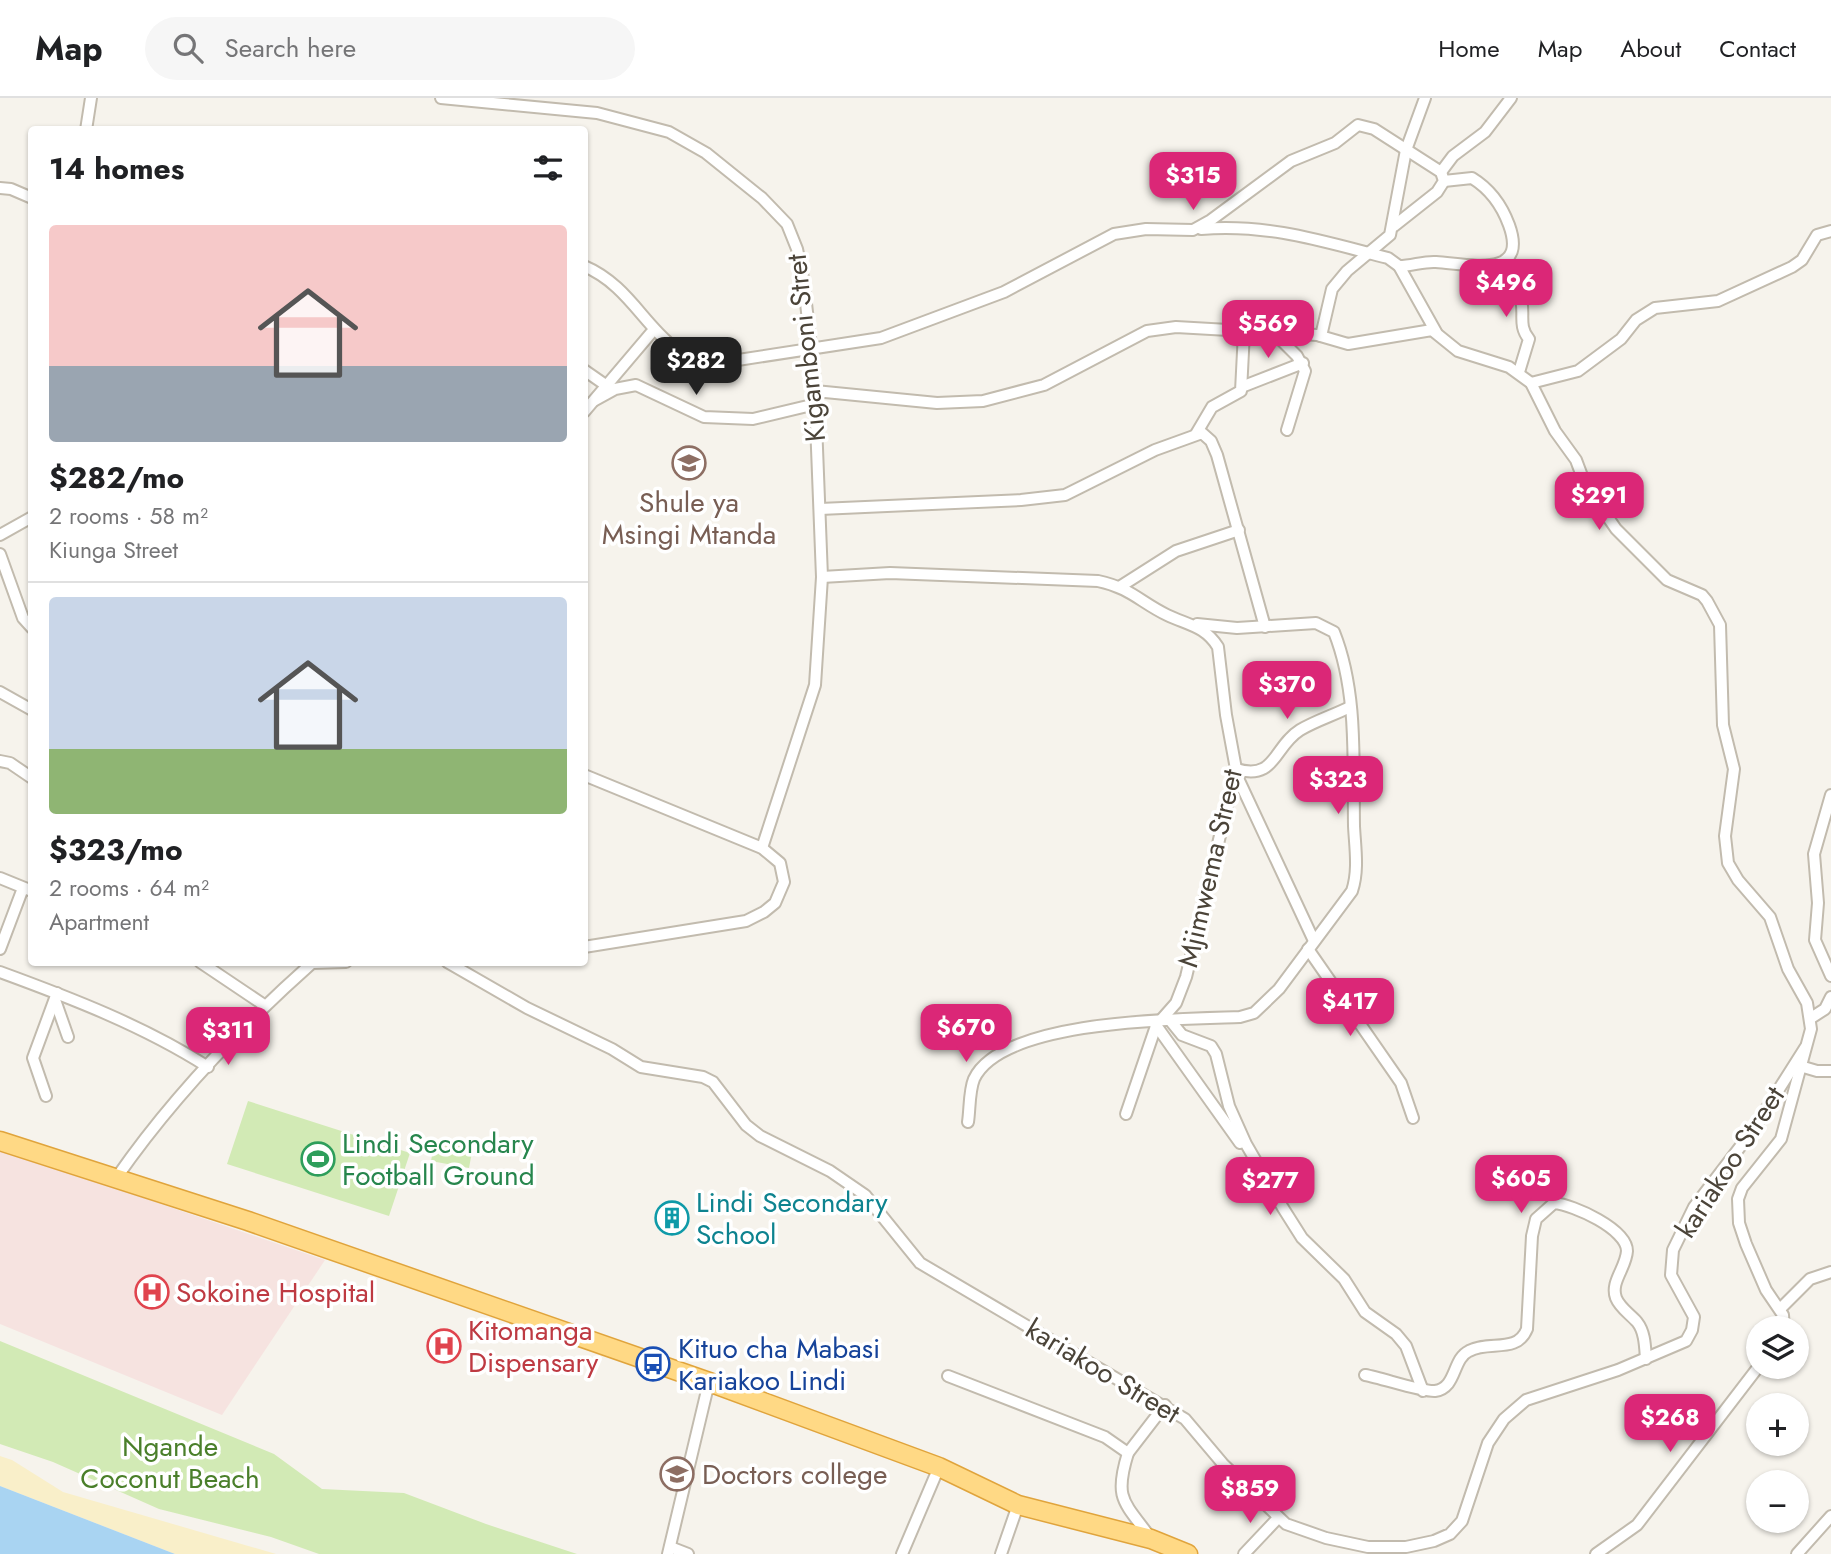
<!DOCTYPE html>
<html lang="en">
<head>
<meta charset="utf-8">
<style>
	:root { --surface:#fff; --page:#f6f6f6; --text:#202124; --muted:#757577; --line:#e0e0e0; --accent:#db2777 }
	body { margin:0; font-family:Jost,sans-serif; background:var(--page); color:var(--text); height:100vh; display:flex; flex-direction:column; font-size:26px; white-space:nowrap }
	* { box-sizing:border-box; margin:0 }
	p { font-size:23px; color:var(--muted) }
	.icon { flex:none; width:38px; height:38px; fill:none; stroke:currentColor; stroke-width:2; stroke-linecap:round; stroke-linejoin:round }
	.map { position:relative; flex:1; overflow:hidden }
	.side { position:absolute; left:28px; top:28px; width:560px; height:840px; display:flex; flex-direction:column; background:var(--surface); border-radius:7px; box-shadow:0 2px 5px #0004 }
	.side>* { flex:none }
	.fabs { position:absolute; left:1746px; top:1218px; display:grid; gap:14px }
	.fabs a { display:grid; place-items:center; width:63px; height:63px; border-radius:50%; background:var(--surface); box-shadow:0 2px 5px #0004; font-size:35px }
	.price { position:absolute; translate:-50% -60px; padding:0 16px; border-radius:14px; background:var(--accent); color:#fff; font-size:23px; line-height:46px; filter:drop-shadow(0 2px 4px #0008) }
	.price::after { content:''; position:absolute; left:50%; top:42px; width:21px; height:16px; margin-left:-10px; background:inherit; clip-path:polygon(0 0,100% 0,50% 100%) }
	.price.selected { background:#222; color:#fff }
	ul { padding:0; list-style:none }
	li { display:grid; align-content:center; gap:14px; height:371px; padding:0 21px }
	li+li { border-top:2px solid var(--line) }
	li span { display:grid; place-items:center; height:217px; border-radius:7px; color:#555 }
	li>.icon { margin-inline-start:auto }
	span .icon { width:126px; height:126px; fill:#fffc; stroke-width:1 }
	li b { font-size:30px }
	h2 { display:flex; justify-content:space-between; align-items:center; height:84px; padding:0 21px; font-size:30px }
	header { display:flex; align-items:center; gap:42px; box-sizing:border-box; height:98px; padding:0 35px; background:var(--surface); border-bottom:2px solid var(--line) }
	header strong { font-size:33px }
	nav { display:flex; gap:38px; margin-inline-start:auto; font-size:24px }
	.search { width:490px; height:63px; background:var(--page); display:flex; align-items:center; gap:18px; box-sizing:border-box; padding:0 24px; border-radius:38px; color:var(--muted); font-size:26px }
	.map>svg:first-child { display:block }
	.medical { fill:#f6e3e0 }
	.green { fill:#d2eab5 }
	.sand { fill:#f9efc9 }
	.water { fill:#a9d4f2 }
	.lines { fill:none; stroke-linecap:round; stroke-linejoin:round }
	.minor-casing { stroke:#c2bbae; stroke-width:14 }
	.trunk-casing { stroke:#e0a43c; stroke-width:21 }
	.minor { stroke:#fff; stroke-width:10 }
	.trunk { stroke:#ffd985; stroke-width:18 }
	.labels { text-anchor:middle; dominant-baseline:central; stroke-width:7; stroke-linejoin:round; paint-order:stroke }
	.street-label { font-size:28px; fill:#4b4439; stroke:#fff }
	.education-label { font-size:28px; fill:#785e54; stroke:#fff }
	.leisure-label { font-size:28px; fill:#27864d; stroke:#fff; text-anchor:start }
	.culture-label { font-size:28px; fill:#0d838f; stroke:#fff; text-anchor:start }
	.health-label { font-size:28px; fill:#be3a42; stroke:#fff; text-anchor:start }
	.transit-label { font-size:28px; fill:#164399; stroke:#fff; text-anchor:start }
	.park-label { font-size:28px; fill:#4a7f2a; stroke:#fff }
</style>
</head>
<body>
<header>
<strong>Map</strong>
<div class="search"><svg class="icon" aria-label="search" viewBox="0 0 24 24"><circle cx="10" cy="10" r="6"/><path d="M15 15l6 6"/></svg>Search here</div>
<nav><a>Home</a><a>Map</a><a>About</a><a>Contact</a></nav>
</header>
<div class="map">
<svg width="1831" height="1456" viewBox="0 0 1831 1456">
	<rect width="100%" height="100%" fill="#f6f3ec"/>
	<!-- medical -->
	<polygon class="medical" points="0,1051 325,1162 222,1317 0,1226"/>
	<!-- green -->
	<g class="green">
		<polygon points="248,1003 410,1055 389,1118 227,1066"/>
		<polygon points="435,1042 473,1049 469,1070 431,1063"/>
		<polygon points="0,1243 274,1356 322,1391 404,1395 486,1426 577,1456 319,1456 271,1439 159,1411 53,1364 0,1346"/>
	</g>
	<!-- sand -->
	<polygon class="sand" points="0,1358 12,1362 63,1394 276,1456 175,1456 0,1388"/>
	<!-- water -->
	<polygon class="water" points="0,1388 175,1456 0,1456"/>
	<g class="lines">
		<defs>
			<g id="minor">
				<polyline points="441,0 597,15 669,34 706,55 762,100 787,126 797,151 803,180 814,273 822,479 815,587 762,750"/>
				<polyline points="86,32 91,0"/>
				<polyline points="1441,74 1453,58 1485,34 1511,0"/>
				<polyline points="0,90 11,91 32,100"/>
				<path d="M1201,131c66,-6 124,13 187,29l11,8 37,66"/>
				<path d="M584,168c57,24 67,87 128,98l169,-26 123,-46 110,-58 32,-5 47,1 18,-10 80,-59 44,-18 23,-18 16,4 67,43 3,9 -7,11 -43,34"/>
				<path d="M1399,168c13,0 25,-5 37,-4 32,2 93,18 73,-37 -7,-19 -19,-36 -37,-47l-28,3"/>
				<path d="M1493,168c9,10 22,18 27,30 6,16 -3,29 9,43l-10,33"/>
				<polyline points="1274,235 1297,258 1305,273 1287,332"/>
				<polyline points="1321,238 1332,191 1347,173 1390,137 1406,52 1425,0"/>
				<polyline points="584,272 607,288"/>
				<polyline points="1531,285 1578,273 1621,241 1636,222 1655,210 1718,203 1792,169 1802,162 1817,137 1831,133"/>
				<polyline points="1244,288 1303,265"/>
				<polyline points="815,293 937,305 983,303 1044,287 1147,233 1176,229 1317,237 1348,246 1432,232 1458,253 1509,269 1531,285 1555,333 1576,362 1585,386 1616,431 1667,482 1702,497 1707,503 1720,527 1723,627 1734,671 1725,738 1728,765 1738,782 1770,819 1788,871 1807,905 1811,931 1781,1041 1742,1090 1738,1101 1739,1125 1746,1146 1766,1192 1783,1217 1784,1230"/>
				<polyline points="595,302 615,291 636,287 704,319 753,321 816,306"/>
				<polyline points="584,314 651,235"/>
				<polyline points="1196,336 1212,309 1241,293 1244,234"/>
				<polyline points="820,411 1021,402 1065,397 1155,352 1202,335 1211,343 1217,357 1265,529"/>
				<polyline points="0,437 32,419"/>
				<polyline points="0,456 23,520 32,530"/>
				<path d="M822,479l68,-4 208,8c33,7 42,21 69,34 21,10 38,11 51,32l8,68 10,54 -50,208 -10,26 -15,17"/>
				<polyline points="1121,488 1176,453 1239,432"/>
				<polyline points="0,594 32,612"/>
				<polyline points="0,663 10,665 32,680"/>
				<path d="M1236,671c40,12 37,-22 64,-39 15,-9 34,-15 50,-23"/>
				<polyline points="1236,676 1314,843"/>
				<polyline points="584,677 762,750 780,765 784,784 775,805 764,814 746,823 584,849"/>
				<polyline points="1831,697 1814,756 1818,805 1815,842 1831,878"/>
				<polyline points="0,780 32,793"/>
				<polyline points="0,851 23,790"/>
				<polyline points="1308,851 1401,985 1413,1020"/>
				<polyline points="200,864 264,907"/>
				<polyline points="447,864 527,910 612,951 641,969 703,979 713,984 746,1027 760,1038 830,1073 865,1097 920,1165 1185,1321 1223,1366 1286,1426 1326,1440 1368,1449 1406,1449 1434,1443 1450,1436 1462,1423 1488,1345 1504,1321 1526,1302 1618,1272 1686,1243 1692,1232 1694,1219 1671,1177 1673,1152 1694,1109 1753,1032 1805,950"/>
				<path d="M0,874c71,26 144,54 208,95"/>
				<polyline points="55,902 68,939"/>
				<polyline points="1811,920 1825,911 1831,899"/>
				<polyline points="1169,921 1182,937 1211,948 1216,956 1229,1008 1246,1046 1283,1110 1302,1140 1344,1181 1365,1214 1396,1236 1406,1248 1423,1293"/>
				<polyline points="1153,923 1240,1045"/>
				<polyline points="1800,968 1817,973 1831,973"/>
				<polyline points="46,998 33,960 57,895"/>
				<polyline points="1126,1016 1156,928"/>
				<path d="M968,1024c2,-13 1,-31 6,-43 28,-60 208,-60 266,-62l14,-4 25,-24 73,-98c7,-21 3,-44 2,-65 -1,-64 4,-134 -20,-194l-18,-9 -79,5 -40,-4"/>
				<path d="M117,1079c55,-79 123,-150 195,-214l34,-1"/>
				<polyline points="1780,1211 1810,1181 1831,1174"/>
				<path d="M1365,1277c17,3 57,17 70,16 22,-3 17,-32 34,-40 20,-11 48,3 58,-22l5,-93 4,-17 18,-16c20,2 73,26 73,48 -1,17 -17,31 -11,47 4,10 14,16 21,24 8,10 8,24 9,37"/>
				<path d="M948,1278l157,61 23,16c-14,45 -5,48 22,84"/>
				<polyline points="1128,1355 1165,1307"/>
				<polyline points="670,1449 688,1456"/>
				<polyline points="668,1456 709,1284"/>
				<polyline points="902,1456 939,1369"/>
				<polyline points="1001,1456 1018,1407"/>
				<polyline points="1244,1456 1278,1420"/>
				<polyline points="1596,1456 1637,1427 1759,1268"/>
				<polyline points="1797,1456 1831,1418"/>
			</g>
			<polyline id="trunk" points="0,1043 248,1123 709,1284 939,1369 1018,1407 1151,1441 1188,1456"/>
		</defs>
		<!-- minor casing -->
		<use href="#minor" class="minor-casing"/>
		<!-- trunk casing -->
		<use href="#trunk" class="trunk-casing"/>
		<!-- minor -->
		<use href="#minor" class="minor"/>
		<!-- trunk -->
		<use href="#trunk" class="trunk"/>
	</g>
	<!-- icons -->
	<defs>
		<symbol id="school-ring" viewBox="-11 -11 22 22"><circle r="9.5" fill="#fff" stroke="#8d6e63" stroke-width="1.5"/><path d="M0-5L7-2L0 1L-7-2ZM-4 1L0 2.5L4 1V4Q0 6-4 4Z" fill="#8d6e63"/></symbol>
		<symbol id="stadium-ring" viewBox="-11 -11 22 22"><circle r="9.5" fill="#fff" stroke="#2e9e5b" stroke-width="1.5"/><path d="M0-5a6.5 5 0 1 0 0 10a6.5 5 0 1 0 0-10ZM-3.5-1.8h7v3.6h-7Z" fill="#2e9e5b"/></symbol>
		<symbol id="building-ring" viewBox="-11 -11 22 22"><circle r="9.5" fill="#fff" stroke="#0f9aa8" stroke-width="1.5"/><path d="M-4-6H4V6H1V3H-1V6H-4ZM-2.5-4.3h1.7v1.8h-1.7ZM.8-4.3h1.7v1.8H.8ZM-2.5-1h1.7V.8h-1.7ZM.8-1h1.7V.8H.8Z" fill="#0f9aa8"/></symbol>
		<symbol id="hospital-ring" viewBox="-11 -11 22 22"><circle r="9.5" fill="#fff" stroke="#e0444e" stroke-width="1.5"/><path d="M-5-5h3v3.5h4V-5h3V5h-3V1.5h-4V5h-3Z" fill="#e0444e"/></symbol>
		<symbol id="bus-ring" viewBox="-11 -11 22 22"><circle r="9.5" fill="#fff" stroke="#1a4fb4" stroke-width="1.5"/><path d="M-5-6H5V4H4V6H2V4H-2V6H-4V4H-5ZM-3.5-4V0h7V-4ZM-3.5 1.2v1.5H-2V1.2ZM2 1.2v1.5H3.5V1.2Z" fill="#1a4fb4"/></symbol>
		<symbol id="university-ring" viewBox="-11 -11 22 22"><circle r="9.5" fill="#fff" stroke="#8d6e63" stroke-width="1.5"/><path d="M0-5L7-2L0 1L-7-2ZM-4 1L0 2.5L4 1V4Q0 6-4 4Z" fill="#8d6e63"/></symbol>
	</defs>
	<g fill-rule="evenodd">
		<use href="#school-ring" x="670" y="346" width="38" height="38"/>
		<use href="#stadium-ring" x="299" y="1042" width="38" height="38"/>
		<use href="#building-ring" x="653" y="1101" width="38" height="38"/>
		<use href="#hospital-ring" x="133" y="1175" width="38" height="38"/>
		<use href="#hospital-ring" x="425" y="1229" width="38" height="38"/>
		<use href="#bus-ring" x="634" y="1247" width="38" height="38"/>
		<use href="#university-ring" x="658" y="1357" width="38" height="38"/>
	</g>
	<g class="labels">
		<!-- street labels -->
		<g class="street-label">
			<text transform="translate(806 250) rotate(-96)">Kigamboni Stret</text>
			<text transform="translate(1210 770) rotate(-77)">Mjimwema Street</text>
			<text transform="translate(1730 1064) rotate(-57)">kariakoo Street</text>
			<text transform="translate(1103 1273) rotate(31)">kariakoo Street</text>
		</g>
		<!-- education labels -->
		<g class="education-label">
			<text x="689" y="404">Shule ya<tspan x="689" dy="32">Msingi Mtanda</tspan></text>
			<text x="702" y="1376" text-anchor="start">Doctors college</text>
		</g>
		<!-- leisure labels -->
		<g class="leisure-label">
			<text x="342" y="1045">Lindi Secondary<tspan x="342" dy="32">Football Ground</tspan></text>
		</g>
		<!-- culture labels -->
		<g class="culture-label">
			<text x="696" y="1104">Lindi Secondary<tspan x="696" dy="32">School</tspan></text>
		</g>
		<!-- health labels -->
		<g class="health-label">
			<text x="176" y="1194">Sokoine Hospital</text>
			<text x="468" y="1232">Kitomanga<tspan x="468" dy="32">Dispensary</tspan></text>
		</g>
		<!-- transit labels -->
		<g class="transit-label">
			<text x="678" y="1250">Kituo cha Mabasi<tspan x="678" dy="32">Kariakoo Lindi</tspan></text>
		</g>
		<!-- park labels -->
		<g class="park-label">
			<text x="170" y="1348">Ngande<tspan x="170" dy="32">Coconut Beach</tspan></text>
		</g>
	</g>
</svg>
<div class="fabs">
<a><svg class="icon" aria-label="layers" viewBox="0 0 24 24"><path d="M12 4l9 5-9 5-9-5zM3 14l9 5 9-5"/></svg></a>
<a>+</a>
<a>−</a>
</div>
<b class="price" style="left:1193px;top:114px">$315</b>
<b class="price" style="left:1506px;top:221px">$496</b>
<b class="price" style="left:1268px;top:262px">$569</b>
<b class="price selected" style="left:696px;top:299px">$282</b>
<b class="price" style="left:1599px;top:434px">$291</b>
<b class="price" style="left:1287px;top:623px">$370</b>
<b class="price" style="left:1338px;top:718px">$323</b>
<b class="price" style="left:1350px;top:940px">$417</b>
<b class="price" style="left:966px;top:966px">$670</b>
<b class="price" style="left:228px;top:969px">$311</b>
<b class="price" style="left:1521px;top:1117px">$605</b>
<b class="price" style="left:1270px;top:1119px">$277</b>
<b class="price" style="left:1670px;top:1356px">$268</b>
<b class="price" style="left:1250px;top:1427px">$859</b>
<section class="side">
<h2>14 homes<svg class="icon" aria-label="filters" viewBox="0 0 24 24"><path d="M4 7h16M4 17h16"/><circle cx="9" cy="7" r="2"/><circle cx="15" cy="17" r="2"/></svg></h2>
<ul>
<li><span style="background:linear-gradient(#f6c9c9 65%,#9aa5b1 0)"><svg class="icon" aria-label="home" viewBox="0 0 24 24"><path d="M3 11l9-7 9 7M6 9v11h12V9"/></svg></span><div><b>$282/mo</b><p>2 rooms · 58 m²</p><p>Kiunga Street</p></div></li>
<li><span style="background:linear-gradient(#c9d6e8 70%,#8fb573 0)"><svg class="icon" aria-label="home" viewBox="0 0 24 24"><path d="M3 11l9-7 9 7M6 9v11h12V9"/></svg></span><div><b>$323/mo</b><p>2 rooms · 64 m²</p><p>Apartment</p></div></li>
</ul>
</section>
</div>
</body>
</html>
